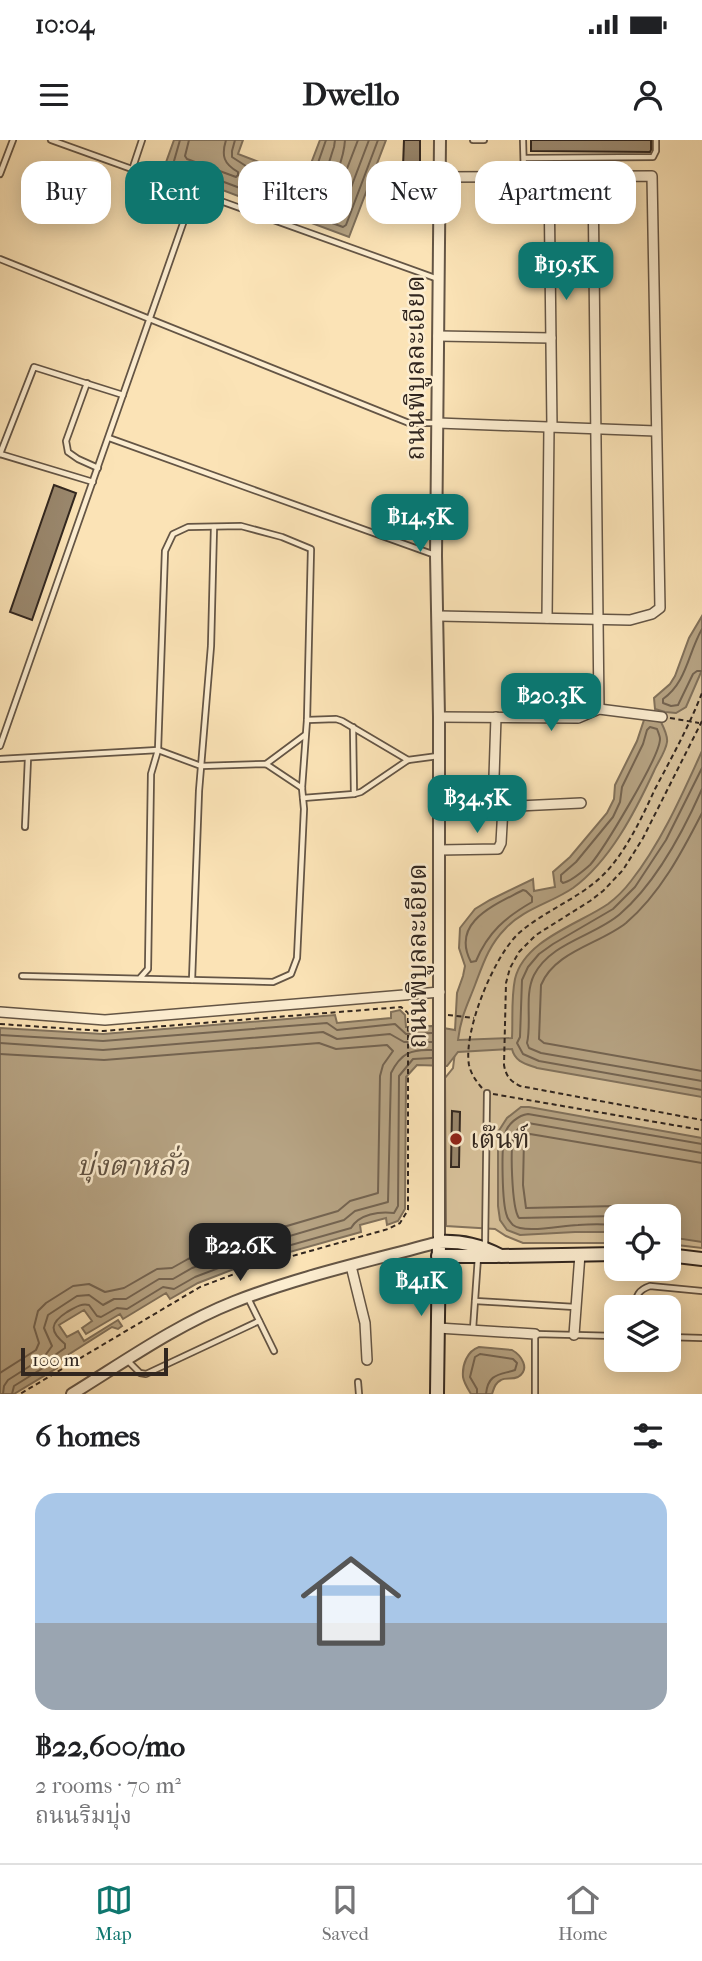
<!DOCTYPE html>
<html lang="en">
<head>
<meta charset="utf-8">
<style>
	:root { --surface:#fff; --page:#f2f2f2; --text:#202124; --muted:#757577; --line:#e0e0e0; --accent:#0f766e }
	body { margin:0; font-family:"IM FELL French Canon","Noto Serif Thai",serif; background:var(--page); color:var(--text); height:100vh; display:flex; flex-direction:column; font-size:26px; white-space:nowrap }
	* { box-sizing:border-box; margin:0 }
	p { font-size:23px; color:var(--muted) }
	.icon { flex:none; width:38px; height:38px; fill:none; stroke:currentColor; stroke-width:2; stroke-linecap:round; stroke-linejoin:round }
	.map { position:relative; height:1254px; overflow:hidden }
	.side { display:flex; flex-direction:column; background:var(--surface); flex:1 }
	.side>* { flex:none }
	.top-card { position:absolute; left:21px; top:21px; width:662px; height:63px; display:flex; gap:14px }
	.tools { position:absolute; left:604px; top:1064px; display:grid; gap:14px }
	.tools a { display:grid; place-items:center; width:77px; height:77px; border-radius:14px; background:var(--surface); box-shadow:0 4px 18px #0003; font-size:35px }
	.scale { position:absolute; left:21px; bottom:18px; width:147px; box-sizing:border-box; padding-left:7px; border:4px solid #31261f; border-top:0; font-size:19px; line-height:24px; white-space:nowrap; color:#31261f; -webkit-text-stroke:5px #fcedd0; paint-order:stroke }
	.price { position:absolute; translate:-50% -60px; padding:0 16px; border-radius:14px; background:var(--accent); color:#fff; font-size:23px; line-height:46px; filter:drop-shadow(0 2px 4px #0008) }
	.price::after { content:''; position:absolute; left:50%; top:42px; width:21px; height:16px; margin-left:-10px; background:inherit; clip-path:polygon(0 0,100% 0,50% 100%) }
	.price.active { background:#222; color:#fff }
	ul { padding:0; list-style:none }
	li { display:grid; align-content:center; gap:14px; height:371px; padding:0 35px }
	li span { display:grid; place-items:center; height:217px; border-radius:21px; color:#555 }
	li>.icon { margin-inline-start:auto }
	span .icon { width:126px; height:126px; fill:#fffc; stroke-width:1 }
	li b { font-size:30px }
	h2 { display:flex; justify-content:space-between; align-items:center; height:84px; padding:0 35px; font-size:30px }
	.chip { padding:0 24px; border-radius:21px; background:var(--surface); box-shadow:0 4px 18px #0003; font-size:24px; line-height:63px }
	.chip.active { background:var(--accent); color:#fff }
	.status { display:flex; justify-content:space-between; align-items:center; height:49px; padding:0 35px; background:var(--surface); direction:ltr }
	.status svg { height:19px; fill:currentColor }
	header { display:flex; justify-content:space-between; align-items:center; height:91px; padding:0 35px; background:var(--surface); font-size:32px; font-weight:800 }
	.tab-bar { display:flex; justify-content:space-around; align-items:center; height:98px; border-top:2px solid var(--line); background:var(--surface); font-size:19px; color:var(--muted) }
	.tab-bar a { display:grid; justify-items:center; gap:4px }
	.tab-bar .active { color:var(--accent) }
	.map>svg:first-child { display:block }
	.green { fill:#d9c39c; stroke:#85745e; stroke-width:2 }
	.water { fill:#b6a383; stroke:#81715b; stroke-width:2 }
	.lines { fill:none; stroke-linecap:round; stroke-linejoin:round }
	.shore { stroke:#746451; stroke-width:2 }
	.building { fill:#9a886e; stroke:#31261f; stroke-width:2 }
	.service-casing { stroke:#645545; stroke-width:8 }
	.minor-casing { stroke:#645545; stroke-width:12 }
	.tertiary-casing { stroke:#645545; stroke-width:14 }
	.secondary-casing { stroke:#31261f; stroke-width:16 }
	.path { stroke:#31261f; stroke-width:2; stroke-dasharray:5 3.5; stroke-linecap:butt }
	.service { stroke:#fcedd0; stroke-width:4.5 }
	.minor { stroke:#fcedd0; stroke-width:9 }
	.tertiary { stroke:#fcedd0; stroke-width:10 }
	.secondary { stroke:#fcedd0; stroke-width:12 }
	.poi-dot { fill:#8f2418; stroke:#fcedd0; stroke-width:2.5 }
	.labels { text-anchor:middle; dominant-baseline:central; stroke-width:5; stroke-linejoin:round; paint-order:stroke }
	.street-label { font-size:26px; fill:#31261f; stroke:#fcedd0 }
	.poi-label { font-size:26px; fill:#31261f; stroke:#fcedd0; text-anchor:start }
	.water-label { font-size:28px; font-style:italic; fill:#605242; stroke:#fcedd0 }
</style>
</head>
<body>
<div class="status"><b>10:04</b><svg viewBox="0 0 49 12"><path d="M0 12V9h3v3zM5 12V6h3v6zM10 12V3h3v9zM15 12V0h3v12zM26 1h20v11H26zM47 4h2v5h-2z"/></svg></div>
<header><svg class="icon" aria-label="menu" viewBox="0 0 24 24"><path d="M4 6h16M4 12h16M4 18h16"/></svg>Dwello<svg class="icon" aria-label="person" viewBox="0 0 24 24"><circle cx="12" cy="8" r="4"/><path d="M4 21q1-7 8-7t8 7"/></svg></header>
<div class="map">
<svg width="702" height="1254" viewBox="0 0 702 1254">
	<rect width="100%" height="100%" fill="#fbe3b6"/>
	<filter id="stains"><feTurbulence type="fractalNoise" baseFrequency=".00286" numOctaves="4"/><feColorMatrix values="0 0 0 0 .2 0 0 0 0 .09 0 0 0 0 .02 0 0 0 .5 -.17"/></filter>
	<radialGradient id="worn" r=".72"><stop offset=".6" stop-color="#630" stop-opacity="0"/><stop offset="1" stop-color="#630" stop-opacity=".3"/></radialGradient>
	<!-- green -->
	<polygon class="green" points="702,516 702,1108 669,1104 668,1076 616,1076 616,1103 523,1103 506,1096 495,1089 446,1086 445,938 453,928 459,880 482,813 500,789 589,728 662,568"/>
	<!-- water -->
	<g class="water">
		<polygon points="174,0 243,0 238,14 259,22 246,59 164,28"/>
		<polygon points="320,0 386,0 349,97 263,65 276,29 305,39"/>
		<polygon points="702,476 702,530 686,567 676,573 665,572 655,569 654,558 670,544 675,536 689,498"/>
		<path d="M651,579l10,3c3,6 7,14 6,20 -1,9 -9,20 -13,29 -19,41 -44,90 -81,117 -22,15 -50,21 -68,41 -16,16 -22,35 -30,56 -8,21 -14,31 -17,55l54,-2c1,-19 -1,-40 3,-59 9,-39 64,-55 93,-75 8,-6 17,-15 23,-23 30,-38 51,-86 71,-130v346l-165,-29c-11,-4 -22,-6 -25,-19l-54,3 -11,14 -30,-1 -11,12 -1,132 -7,12 -11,4 -1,-7 -26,7 1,7 -114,32 -49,19 -28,16 -4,-6 -43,26 -3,-5 -34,20 -4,-6 10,-7 -8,-11 -25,15 8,12 11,-6 6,10 34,-21 4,6 -4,3 -6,-2 -52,33 -3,8 -43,26h-14v-366l103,6 232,-19 2,8 54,-5v-6l9,-2 5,5 1,12 26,-1 23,4 2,-37 6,-17 2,-10 -6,-18 1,-20 15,-19 15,-9 43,-21 1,12 21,-4 -2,-15 17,-15 37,-44 7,-14 1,-14 22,-44 7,-21z"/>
		<polygon points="521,967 529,967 702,998 702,1102 669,1097 668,1076 616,1076 616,1092 575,1092 520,1095 507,1090 500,1080 498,1066 498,992 507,978"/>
		<path d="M479,1207l33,3c9,5 19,19 6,27 -6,3 -12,0 -17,3 -6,3 -7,8 -9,14h-21c-3,-5 -7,-11 -8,-17 -1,-12 4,-26 16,-30z"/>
	</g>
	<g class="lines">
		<!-- shore -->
		<g class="shore">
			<polyline points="180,0 174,21 176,24 240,48 243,46 249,28 232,17 232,11 235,0"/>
			<path d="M189,0l-4,16 2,3 49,18 2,-2v-3c-14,-8 -17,-16 -12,-32"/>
			<polyline points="326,0 311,43 303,46 281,39 273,59 275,62 343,87 346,85 378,0"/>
			<path d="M335,0l-1,7c-7,19 -10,48 -35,48l-2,3 2,3 39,15 3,-2 28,-74"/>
			<path d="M345,0c-1,18 -11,42 -20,57l1,3 5,2 4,-2 23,-60"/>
			<path d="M702,489c-14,24 -15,53 -39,70v4l8,3 7,-1 15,-31 4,-3h5"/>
			<path d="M650,587l7,2c1,3 3,7 3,10 0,18 -57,111 -70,126 -7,6 -18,16 -27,18l-2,-2v-6l15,-13 37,-45 7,-15 2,-15 21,-43 4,-14z"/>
			<polyline points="702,628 666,700 635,747 613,769 553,804 539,814 528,827 522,840 520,897 517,903 523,914 539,921 702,950"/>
			<path d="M702,649c-19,43 -46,94 -82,125 -25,22 -69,28 -86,61 -10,20 -2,47 -7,68l2,5 12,5 161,28"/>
			<path d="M702,673c-20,39 -42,81 -76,110 -26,21 -71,28 -85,62l-2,54 5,4 158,28"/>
			<path d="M523,750l3,1 6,6v5c-26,15 -44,30 -56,59l-5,1c-21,-40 24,-57 52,-72z"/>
			<polyline points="0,895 103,901 327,883 337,890 395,884 406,894 432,893"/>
			<polyline points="0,903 103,910 323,892 337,899 390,894 404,902 432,902"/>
			<polyline points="0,914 104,920 319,903 336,909 387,905 393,911 383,925 380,936 378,1053 350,1061 338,1071 239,1100 188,1119 172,1128 157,1129 124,1148 105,1152 89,1144 73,1146 46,1163 38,1171 34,1187 39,1203 36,1210 0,1233"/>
			<path d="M616,1076l-97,2c-7,-9 -10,-75 -4,-85 3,-5 8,-8 13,-10l174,30"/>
			<polyline points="636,1076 628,1070 616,1066 526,1068 523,1045 524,999 530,994 702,1023"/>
			<path d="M616,1085c-13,-1 -25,-1 -38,0 -15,0 -54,9 -65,0 -1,-1 -6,-7 -6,-9 -5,-12 -6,-70 -2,-82 2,-10 14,-19 23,-20l174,30"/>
			<path d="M3,1254l1,-8 4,-6 36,-23 8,-11 -8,-18 4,-13 29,-19 12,-1 14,10 11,-6h12l33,-20h14l19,-11 50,-18 102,-30 11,-9 33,-9 3,-129c10,-20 20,-24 41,-23"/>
			<path d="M12,1254l2,-8 37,-23 4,-8 10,-7v-4c-16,-13 -15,-21 2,-32 8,-4 13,-9 22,-7l8,11 4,1 16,-9 10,1 36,-22 11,2 21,-12 50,-19 106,-30c8,-14 29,-17 43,-15l4,-7 1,-130 14,-17 19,-1"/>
			<path d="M477,1254v-5l-7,-12 5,-20 5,-3 33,5 4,4 -2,7c-15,5 -27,3 -29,24"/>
		</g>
	</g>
	<!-- building -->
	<g class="building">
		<polygon points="404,0 420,0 420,28 403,27"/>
		<polygon points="531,0 651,0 651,10 650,12 531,11"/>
		<polygon points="54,345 76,353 32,480 10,472"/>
		<polygon points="452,971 460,972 459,1027 451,1027"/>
	</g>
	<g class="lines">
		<defs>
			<g id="service">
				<polyline points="51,0 438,139"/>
				<polyline points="473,0 484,0"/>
				<polyline points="523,0 524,36"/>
				<polyline points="524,18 653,17 656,11 656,0"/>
				<polyline points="132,30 142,0"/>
				<polyline points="0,34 13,0"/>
				<polyline points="0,119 409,283 436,283"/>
				<polyline points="87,243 66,301 68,312 78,319 98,328"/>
				<polyline points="109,298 435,415"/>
				<polyline points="0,314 34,227 123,255"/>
				<polyline points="0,314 93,342"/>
				<polyline points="307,580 336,579 342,581 408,620"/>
				<polyline points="353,587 354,654"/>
				<polyline points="0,606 194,52"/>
				<polyline points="0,619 158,610 201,626 266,624 302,648"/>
				<polyline points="266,624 305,595"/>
				<polyline points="303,658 354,654 361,652 408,620 438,616"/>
				<polyline points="25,687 28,618"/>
				<polyline points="22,836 273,842 291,834 297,818 304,669 302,648 307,580 311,409 282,397 241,386 188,387 173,394 165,411 158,610 151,634 148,829 140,838"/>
				<polyline points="192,840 199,651 211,506 214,387"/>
				<polyline points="485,1107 487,953"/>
				<polyline points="248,1158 274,1211"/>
				<polyline points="475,1161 575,1167"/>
				<path d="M635,1167c1,-11 3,-17 15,-21l52,5"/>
				<polyline points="473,1189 478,1117"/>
				<polyline points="668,1197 702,1198"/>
				<polyline points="127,1220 140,1233 146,1234 259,1181"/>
				<polyline points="358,1242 359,1254"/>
				<polyline points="535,1254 535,1194 616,1196"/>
			</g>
			<g id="minor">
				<polyline points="549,36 552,287"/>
				<polyline points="593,36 599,569"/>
				<polyline points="438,196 551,198"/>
				<polyline points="438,283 656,291"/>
				<polyline points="439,476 630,480 652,474 660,468 652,36 440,37"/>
				<polyline points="547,478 549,287"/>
				<polyline points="439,577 578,578 599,569 662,577"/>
				<polyline points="498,667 581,663"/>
				<polyline points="439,673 493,667 496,577"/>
				<polyline points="439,710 498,709 501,703 503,667"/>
				<polyline points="0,872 105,880 440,852"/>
				<polyline points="351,1126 365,1183 367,1220"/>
				<polyline points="438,1188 535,1194"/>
				<polyline points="574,1195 580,1114"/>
			</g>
			<path id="tertiary" d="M72,1254c52,-32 104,-69 162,-92 66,-26 136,-41 205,-60v-525l-3,-161 4,-416"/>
			<g id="secondary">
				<polyline points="668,1115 702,1119"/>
				<polyline points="438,1116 497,1116"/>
				<path d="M437,1254l2,-152c23,-1 41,3 62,14l115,-2"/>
			</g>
		</defs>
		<!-- service casing -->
		<use href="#service" class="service-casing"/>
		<!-- minor casing -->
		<use href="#minor" class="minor-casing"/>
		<!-- tertiary casing -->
		<use href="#tertiary" class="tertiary-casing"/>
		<!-- secondary casing -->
		<use href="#secondary" class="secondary-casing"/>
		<!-- path -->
		<g class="path">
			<polyline points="670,578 699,583"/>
			<path d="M702,581l-59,117 -20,32 -20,21 -13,10 -54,34 -17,17 -9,16 -4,15 -2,82c2,11 6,16 16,21l182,34"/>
			<polyline points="448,875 474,878"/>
			<polyline points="0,884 103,891 401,867 408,873 408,1070 400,1083 388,1089 250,1128 200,1147 20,1254"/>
			<path d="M482,948c-6,-7 -11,-14 -13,-23 -6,-34 25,-109 50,-132 30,-26 69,-37 94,-69 18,-23 30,-49 42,-75 17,-32 34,-63 47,-96"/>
			<polyline points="493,954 702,990"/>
		</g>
		<!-- service -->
		<use href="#service" class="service"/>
		<!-- minor -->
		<use href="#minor" class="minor"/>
		<!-- tertiary -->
		<use href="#tertiary" class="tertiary"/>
		<!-- secondary -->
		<use href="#secondary" class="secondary"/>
	</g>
	<!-- markers -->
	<circle class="poi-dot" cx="456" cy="999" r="7"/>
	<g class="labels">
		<!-- street labels -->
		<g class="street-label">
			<text transform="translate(415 228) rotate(-90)">ถนนพิบูลละเอียด</text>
			<text transform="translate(417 816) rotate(-90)">ถนนพิบูลละเอียด</text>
		</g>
		<!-- poi labels -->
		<g class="poi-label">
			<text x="470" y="999">เต๊นท์</text>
		</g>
		<!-- water labels -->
		<g class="water-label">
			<text x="133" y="1025">บุ่งตาหลั่ว</text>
		</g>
	</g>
	<rect width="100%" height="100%" filter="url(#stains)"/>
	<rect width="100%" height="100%" fill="url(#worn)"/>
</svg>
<div class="tools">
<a><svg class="icon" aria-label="locate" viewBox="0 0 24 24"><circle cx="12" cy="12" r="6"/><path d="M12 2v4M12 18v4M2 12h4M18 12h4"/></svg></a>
<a><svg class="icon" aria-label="layers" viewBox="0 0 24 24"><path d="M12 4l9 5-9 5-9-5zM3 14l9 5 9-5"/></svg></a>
</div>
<div class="scale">100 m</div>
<b class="price" style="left:566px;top:162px">฿19.5K</b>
<b class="price" style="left:420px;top:414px">฿14.5K</b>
<b class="price" style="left:551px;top:593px">฿20.3K</b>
<b class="price" style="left:477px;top:695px">฿34.5K</b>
<b class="price active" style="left:240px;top:1143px">฿22.6K</b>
<b class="price" style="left:421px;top:1178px">฿41K</b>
<div class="top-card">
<a class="chip">Buy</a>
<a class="chip active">Rent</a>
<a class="chip">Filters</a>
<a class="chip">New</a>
<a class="chip">Apartment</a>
</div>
</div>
<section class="side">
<h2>6 homes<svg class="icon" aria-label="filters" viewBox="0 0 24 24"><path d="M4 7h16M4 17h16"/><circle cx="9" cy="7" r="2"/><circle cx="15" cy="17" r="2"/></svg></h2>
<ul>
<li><span style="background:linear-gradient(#a9c7e8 60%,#9aa5b1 0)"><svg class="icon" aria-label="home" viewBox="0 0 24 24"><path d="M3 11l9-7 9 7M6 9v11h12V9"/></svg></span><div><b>฿22,600/mo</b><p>2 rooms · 70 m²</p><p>ถนนริมบุ่ง</p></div></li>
</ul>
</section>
<nav class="tab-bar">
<a class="active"><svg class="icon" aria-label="map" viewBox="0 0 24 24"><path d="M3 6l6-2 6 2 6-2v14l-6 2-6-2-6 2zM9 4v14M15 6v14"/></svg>Map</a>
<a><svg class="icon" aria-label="saved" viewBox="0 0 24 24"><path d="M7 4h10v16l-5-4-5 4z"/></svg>Saved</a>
<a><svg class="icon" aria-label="home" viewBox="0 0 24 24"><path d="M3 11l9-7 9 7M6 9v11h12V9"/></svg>Home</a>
</nav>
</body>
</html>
